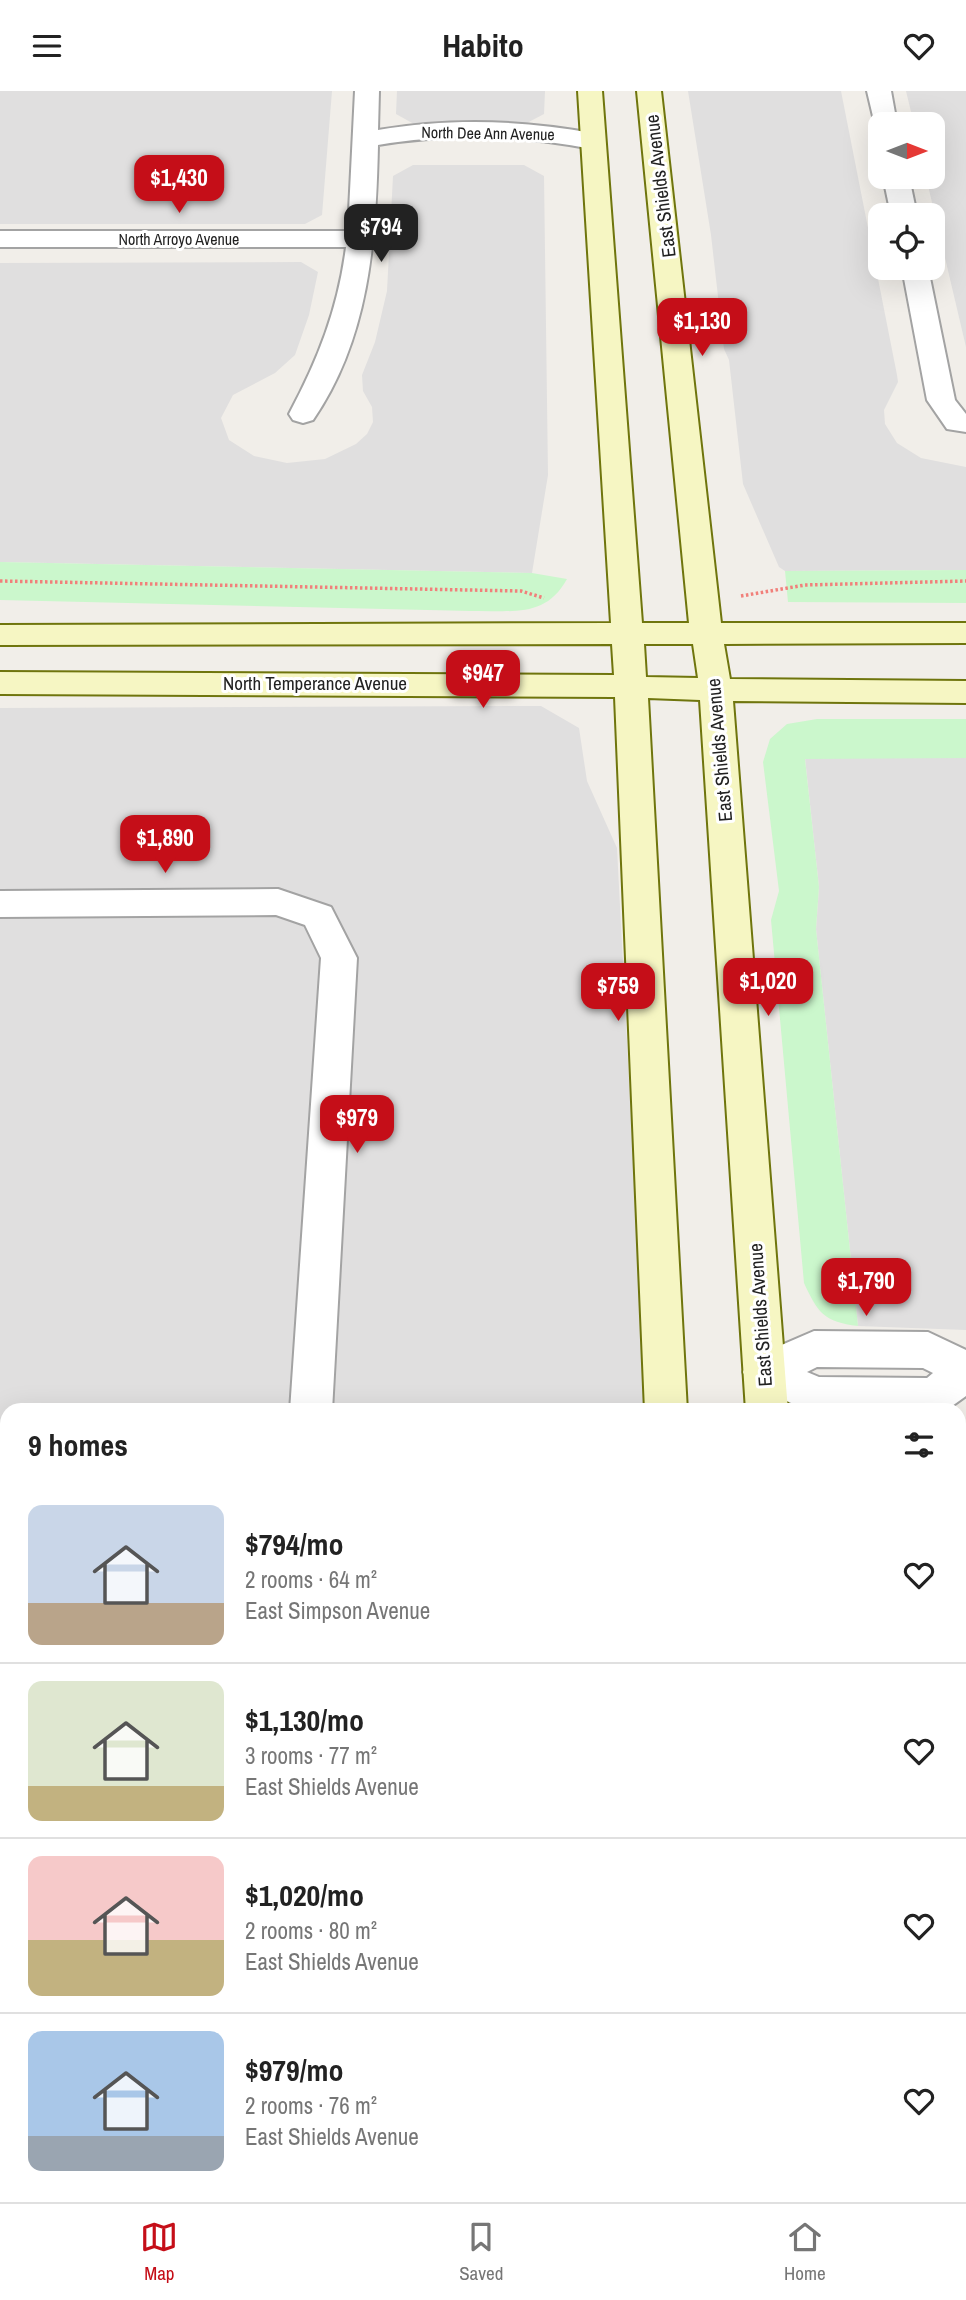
<!DOCTYPE html>
<html lang="en">
<head>
<meta charset="utf-8">
<style>
	:root { --surface:#fff; --page:#f2f2f2; --text:#222; --muted:#767676; --line:#e0e0e0; --accent:#c50e18 }
	body { margin:0; font-family:"Archivo Narrow",sans-serif; background:var(--page); color:var(--text); height:100vh; display:flex; flex-direction:column; font-size:26px; white-space:nowrap }
	* { box-sizing:border-box; margin:0 }
	p { font-size:23px; color:var(--muted) }
	.icon { flex:none; width:38px; height:38px; fill:none; stroke:currentColor; stroke-width:2; stroke-linecap:round; stroke-linejoin:round }
	.map { position:relative; flex:1; overflow:hidden }
	.drawer { position:absolute; left:0px; top:1312px; width:966px; height:800px; display:flex; flex-direction:column; background:var(--surface); border-radius:21px 21px 0 0; box-shadow:0 7px 28px #0002 }
	.drawer>* { flex:none }
	.needle { width:46px; rotate:90deg }
	.fabs { position:absolute; left:868px; top:21px; display:grid; gap:14px }
	.fabs a { display:grid; place-items:center; width:77px; height:77px; border-radius:14px; background:var(--surface); box-shadow:0 7px 28px #0002; font-size:35px }
	.price { position:absolute; translate:-50% -60px; padding:0 16px; border-radius:14px; background:var(--accent); color:#fff; font-size:23px; line-height:46px; filter:drop-shadow(0 2px 4px #0008) }
	.price::after { content:''; position:absolute; left:50%; top:42px; width:21px; height:16px; margin-left:-10px; background:inherit; clip-path:polygon(0 0,100% 0,50% 100%) }
	.price.active { background:#222; color:#fff }
	ul { padding:0; list-style:none }
	li { display:flex; align-items:center; gap:21px; height:175px; padding:0 28px }
	li+li { border-top:2px solid var(--line) }
	li span { display:grid; place-items:center; flex:none; width:196px; height:140px; border-radius:14px; color:#555 }
	li>.icon { margin-inline-start:auto }
	span .icon { width:84px; height:84px; fill:#fffc; stroke-width:1 }
	li b { font-size:30px }
	h2 { display:flex; justify-content:space-between; align-items:center; height:84px; padding:0 28px; font-size:30px }
	header { display:flex; justify-content:space-between; align-items:center; height:91px; padding:0 28px; background:var(--surface); font-size:32px; font-weight:700 }
	.dock { display:flex; justify-content:space-around; align-items:center; height:98px; border-top:2px solid var(--line); background:var(--surface); font-size:19px; color:var(--muted) }
	.dock a { display:grid; justify-items:center; gap:4px }
	.dock .active { color:var(--accent) }
	.map>svg:first-child { display:block }
	.residential { fill:#e0dfdf }
	.park { fill:#cbf7cc }
	.lines { fill:none; stroke-linecap:round; stroke-linejoin:round }
	.minor-casing { stroke:#a3a3a3; stroke-width:4 }
	.secondary-casing { stroke:#6f750d; stroke-width:4 }
	.path { stroke:#f1807b; stroke-width:3.5; stroke-dasharray:2.5 2.5; stroke-linecap:butt }
	.minor { fill:#fff; fill-rule:evenodd }
	.secondary { fill:#f6f6c3; fill-rule:evenodd }
	.labels { text-anchor:middle; dominant-baseline:central; stroke-width:6; stroke-linejoin:round; paint-order:stroke }
	.far-street-label { font-size:16px; fill:#222; stroke:#fff }
	.street-label { font-size:19px; fill:#222; stroke:#fff }
</style>
</head>
<body>
<header><svg class="icon" aria-label="menu" viewBox="0 0 24 24"><path d="M4 6h16M4 12h16M4 18h16"/></svg>Habito<svg class="icon" aria-label="heart" viewBox="0 0 24 24"><path d="M12 20l-8-8c-3-5 5-10 8-4 3-6 11-1 8 4z"/></svg></header>
<div class="map">
<svg width="966" height="2111" viewBox="0 0 966 2111">
	<rect width="100%" height="100%" fill="#f1eee9"/>
	<!-- residential -->
	<g class="residential">
		<polygon points="0,0 332,0 322,124 305,133 0,133"/>
		<polygon points="397,0 545,0 544,23 525,33 414,33 396,23"/>
		<polygon points="688,0 841,0 897,284 898,291 884,319 885,333 897,352 921,367 966,376 966,479 785,480 779,476 743,393 729,269 724,258 711,144"/>
		<polygon points="906,0 966,0 966,256 926,86 933,86 933,33 914,33"/>
		<polygon points="413,74 524,74 544,85 548,384 532,482 0,471 0,172 301,171 318,181 309,224 295,264 275,282 233,304 221,327 229,349 254,365 287,372 325,368 356,353 367,343 373,331 372,316 363,300 362,284 375,251 387,200 393,85"/>
		<polygon points="541,615 579,637 587,690 617,757 646,1319 7,1320 7,2105 687,2105 687,2111 0,2111 0,617"/>
		<polygon points="805,667 966,667 966,1239 858,1235 816,838 819,796"/>
		<polygon points="959,1333 966,1333 966,2111 959,2111 958,2105"/>
	</g>
	<!-- park -->
	<g class="park">
		<path d="M0,471l532,11 35,6c-22,40 -56,31 -96,32l-471,-11z"/>
		<polygon points="966,479 966,512 788,511 785,480"/>
		<path d="M817,628h149v39l-161,1 14,128 -3,42 42,397c-34,-4 -40,-13 -54,-43l-33,-363 8,-29 -16,-129 7,-23 17,-15z"/>
	</g>
	<g class="lines">
		<defs>
			<g id="minor">
				<path d="M355,0h24l-1,39c72,-12 143,-10 214,3l9,3 4,5 -4,5 -9,3c-71,-14 -142,-16 -214,-4 -2,96 -9,194 -65,275l-10,3 -10,-3 -4,-6c29,-54 49,-105 57,-167h-346v-16h348z"/>
				<polygon points="867,0 891,0 897,33 880,33 880,39 876,38"/>
				<polygon points="883,86 909,86 917,124 891,124"/>
				<polygon points="902,177 928,177 955,309 966,323 966,341 947,338 927,309"/>
				<polygon points="278,798 331,816 357,867 332,1320 290,1320 321,867 305,834 276,824 0,826 0,800"/>
				<path d="M814,1240l114,1 38,18v46l-21,15h-135l-61,-26 -6,-13 6,-13zM817,1276l106,1 10,5 -6,5 -108,-1 -12,-5z"/>
				<rect x="234" y="2105" width="52" height="6"/>
			</g>
			<g id="secondary">
				<path d="M578,0h24l40,532h47l-52,-532h24l60,532h245v20l-242,1 6,35 236,2v22l-233,-2 55,710h-42l-46,-711 -52,-2 39,713h-42l-30,-714 -615,-3v-22l614,3 -2,-31 -612,1v-20l611,-2zM644,553h49l5,34 -52,-1z"/>
				<polygon points="685,2105 737,2105 738,2111 686,2111"/>
				<rect x="801" y="2105" width="52" height="6"/>
			</g>
		</defs>
		<!-- minor casing -->
		<use href="#minor" class="minor-casing"/>
		<!-- secondary casing -->
		<use href="#secondary" class="secondary-casing"/>
		<!-- path -->
		<g class="path">
			<polyline points="0,490 521,500 544,507"/>
			<polyline points="741,505 805,494 966,490"/>
		</g>
		<!-- minor -->
		<use href="#minor" class="minor"/>
		<!-- secondary -->
		<use href="#secondary" class="secondary"/>
	</g>
	<g class="labels">
		<!-- far-street labels -->
		<g class="far-street-label">
			<text transform="translate(488 42) rotate(1)">North Dee Ann Avenue</text>
			<text x="179" y="148">North Arroyo Avenue</text>
		</g>
		<!-- street labels -->
		<g class="street-label">
			<text transform="translate(660 95) rotate(-97)">East Shields Avenue</text>
			<text x="315" y="592">North Temperance Avenue</text>
			<text transform="translate(719 659) rotate(-95)">East Shields Avenue</text>
			<text transform="translate(760 1224) rotate(-94)">East Shields Avenue</text>
		</g>
	</g>
</svg>
<div class="fabs">
<a><svg class="needle" viewBox="-14 -14 28 28"><path d="M0-13l5 13h-10z" fill="#e53935"/><path d="M0 13l5-13h-10z" fill="#767676"/></svg></a>
<a><svg class="icon" aria-label="locate" viewBox="0 0 24 24"><circle cx="12" cy="12" r="6"/><path d="M12 2v4M12 18v4M2 12h4M18 12h4"/></svg></a>
</div>
<b class="price" style="left:179px;top:124px">$1,430</b>
<b class="price active" style="left:381px;top:173px">$794</b>
<b class="price" style="left:702px;top:267px">$1,130</b>
<b class="price" style="left:483px;top:619px">$947</b>
<b class="price" style="left:165px;top:784px">$1,890</b>
<b class="price" style="left:768px;top:927px">$1,020</b>
<b class="price" style="left:618px;top:932px">$759</b>
<b class="price" style="left:357px;top:1064px">$979</b>
<b class="price" style="left:866px;top:1227px">$1,790</b>
<section class="drawer">
<h2>9 homes<svg class="icon" aria-label="filters" viewBox="0 0 24 24"><path d="M4 7h16M4 17h16"/><circle cx="9" cy="7" r="2"/><circle cx="15" cy="17" r="2"/></svg></h2>
<ul>
<li><span style="background:linear-gradient(#c9d6e8 70%,#b9a48a 0)"><svg class="icon" aria-label="home" viewBox="0 0 24 24"><path d="M3 11l9-7 9 7M6 9v11h12V9"/></svg></span><div><b>$794/mo</b><p>2 rooms · 64 m²</p><p>East Simpson Avenue</p></div><svg class="icon" aria-label="heart" viewBox="0 0 24 24"><path d="M12 20l-8-8c-3-5 5-10 8-4 3-6 11-1 8 4z"/></svg></li>
<li><span style="background:linear-gradient(#dfe7d0 75%,#c2b280 0)"><svg class="icon" aria-label="home" viewBox="0 0 24 24"><path d="M3 11l9-7 9 7M6 9v11h12V9"/></svg></span><div><b>$1,130/mo</b><p>3 rooms · 77 m²</p><p>East Shields Avenue</p></div><svg class="icon" aria-label="heart" viewBox="0 0 24 24"><path d="M12 20l-8-8c-3-5 5-10 8-4 3-6 11-1 8 4z"/></svg></li>
<li><span style="background:linear-gradient(#f6c9c9 60%,#c2b280 0)"><svg class="icon" aria-label="home" viewBox="0 0 24 24"><path d="M3 11l9-7 9 7M6 9v11h12V9"/></svg></span><div><b>$1,020/mo</b><p>2 rooms · 80 m²</p><p>East Shields Avenue</p></div><svg class="icon" aria-label="heart" viewBox="0 0 24 24"><path d="M12 20l-8-8c-3-5 5-10 8-4 3-6 11-1 8 4z"/></svg></li>
<li><span style="background:linear-gradient(#a9c7e8 75%,#9aa5b1 0)"><svg class="icon" aria-label="home" viewBox="0 0 24 24"><path d="M3 11l9-7 9 7M6 9v11h12V9"/></svg></span><div><b>$979/mo</b><p>2 rooms · 76 m²</p><p>East Shields Avenue</p></div><svg class="icon" aria-label="heart" viewBox="0 0 24 24"><path d="M12 20l-8-8c-3-5 5-10 8-4 3-6 11-1 8 4z"/></svg></li>
</ul>
</section>
</div>
<nav class="dock">
<a class="active"><svg class="icon" aria-label="map" viewBox="0 0 24 24"><path d="M3 6l6-2 6 2 6-2v14l-6 2-6-2-6 2zM9 4v14M15 6v14"/></svg>Map</a>
<a><svg class="icon" aria-label="saved" viewBox="0 0 24 24"><path d="M7 4h10v16l-5-4-5 4z"/></svg>Saved</a>
<a><svg class="icon" aria-label="home" viewBox="0 0 24 24"><path d="M3 11l9-7 9 7M6 9v11h12V9"/></svg>Home</a>
</nav>
</body>
</html>
